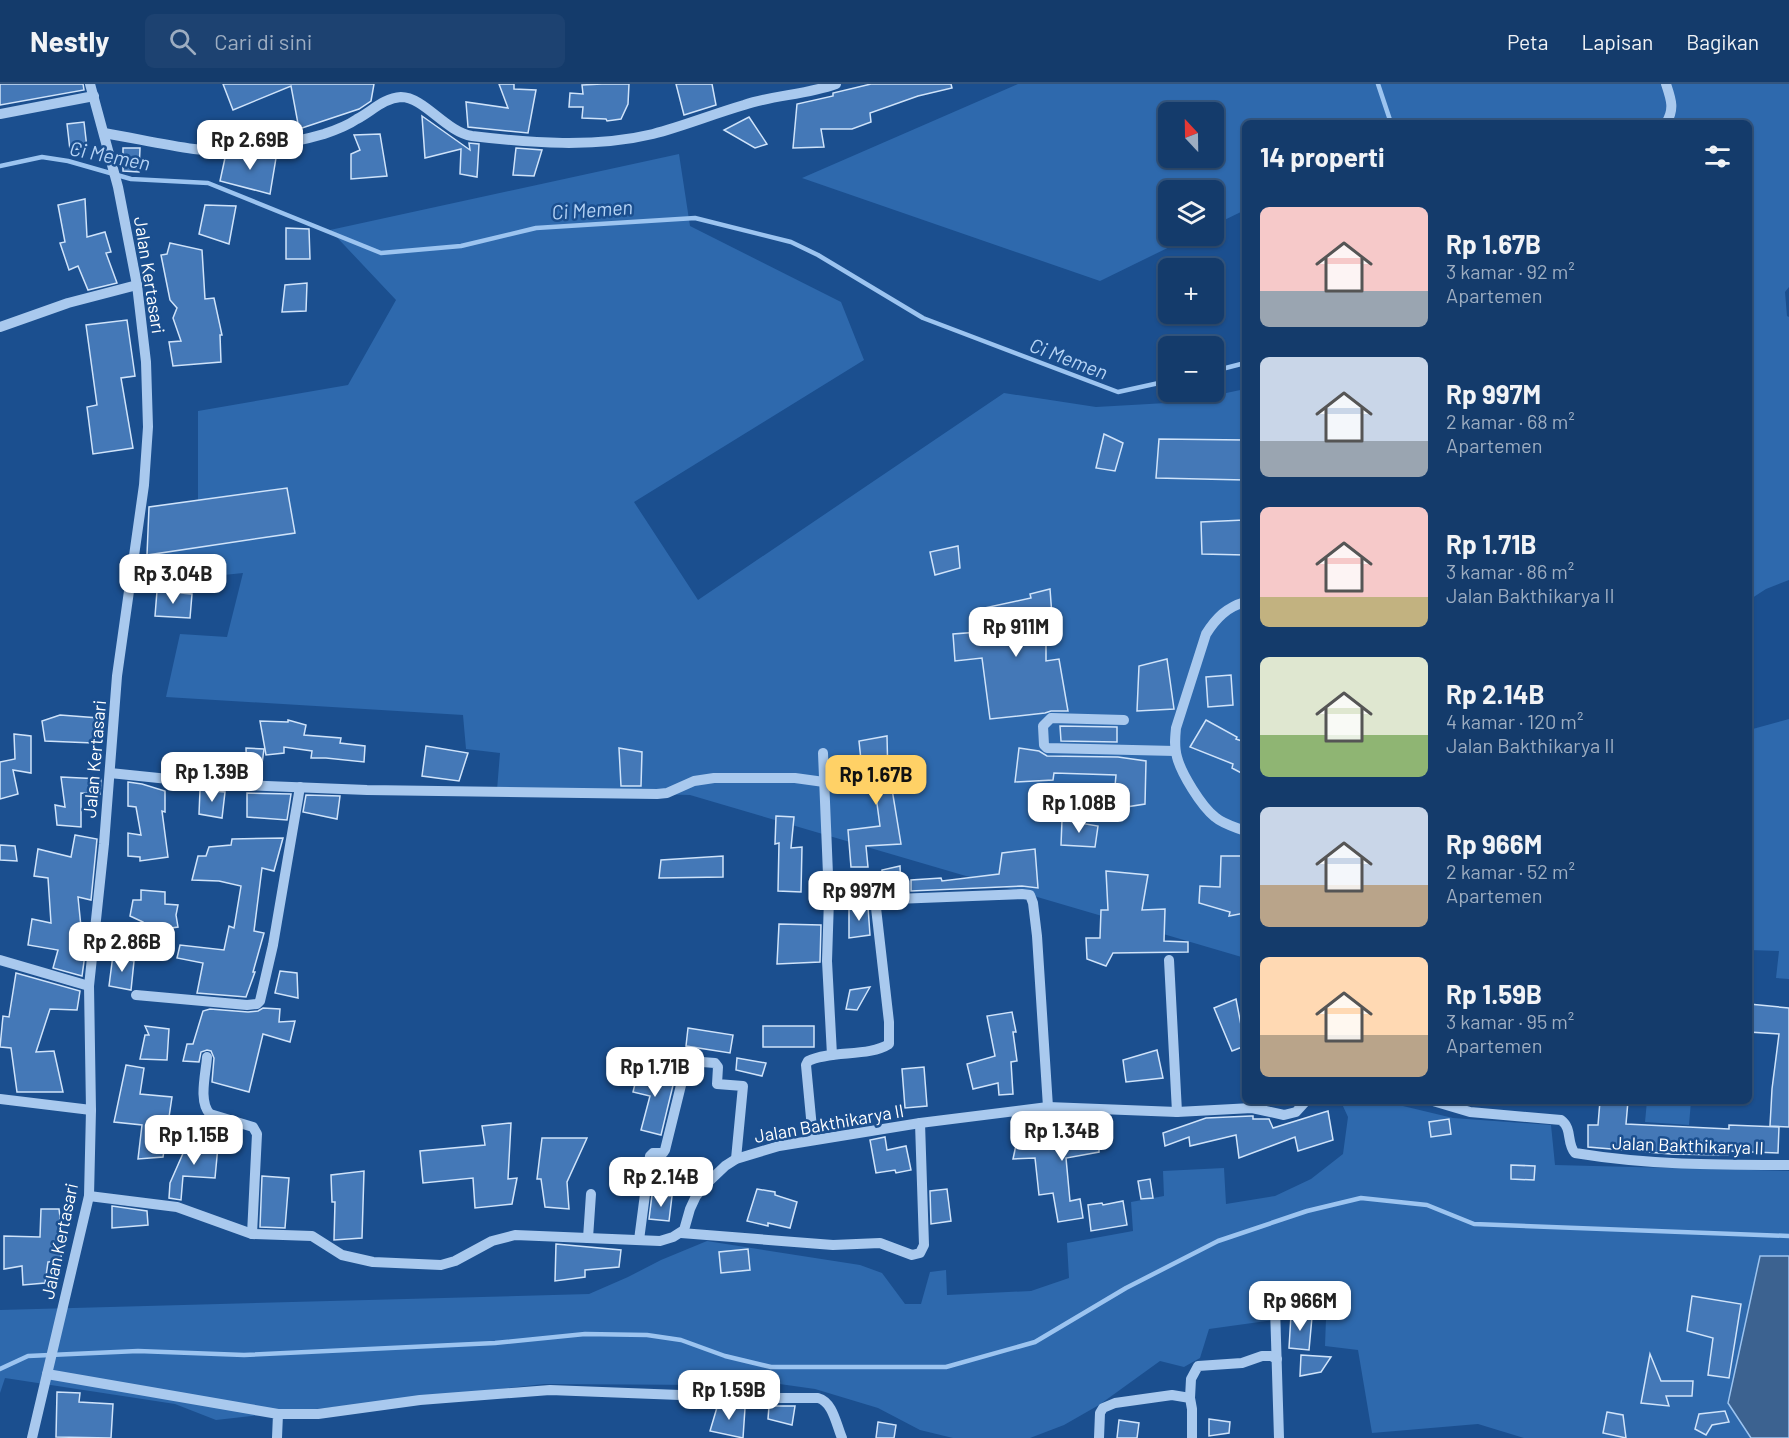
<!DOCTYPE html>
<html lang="id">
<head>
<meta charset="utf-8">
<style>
	:root { --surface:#143b6b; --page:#1d4271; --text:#f1f3f6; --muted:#9dadc1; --line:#33557e; --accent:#ffd166 }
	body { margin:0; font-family:Barlow,sans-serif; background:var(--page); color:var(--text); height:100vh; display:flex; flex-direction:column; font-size:22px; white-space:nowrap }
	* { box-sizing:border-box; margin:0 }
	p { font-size:20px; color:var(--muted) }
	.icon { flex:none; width:33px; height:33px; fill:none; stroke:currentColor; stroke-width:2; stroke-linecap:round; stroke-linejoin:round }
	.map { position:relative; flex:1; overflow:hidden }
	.details { position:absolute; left:1242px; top:36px; width:510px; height:984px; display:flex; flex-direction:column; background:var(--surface); border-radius:9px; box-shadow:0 2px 4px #0004,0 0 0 2px var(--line) }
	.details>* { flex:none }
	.needle { width:39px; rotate:338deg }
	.buttons { position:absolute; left:1158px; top:18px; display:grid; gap:12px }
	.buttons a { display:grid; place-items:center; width:66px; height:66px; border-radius:9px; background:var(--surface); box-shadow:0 2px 4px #0004,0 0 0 2px var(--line); font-size:30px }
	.price { position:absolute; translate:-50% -51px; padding:0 14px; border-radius:12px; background:#fff; color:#222; font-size:20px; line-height:39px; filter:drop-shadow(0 2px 3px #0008) }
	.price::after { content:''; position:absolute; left:50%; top:36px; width:18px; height:14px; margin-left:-9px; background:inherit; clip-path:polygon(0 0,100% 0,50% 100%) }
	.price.current { background:var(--accent); color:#111 }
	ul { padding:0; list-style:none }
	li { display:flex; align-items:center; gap:18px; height:150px; padding:0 18px }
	li span { display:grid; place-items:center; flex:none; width:168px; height:120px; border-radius:9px; color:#555 }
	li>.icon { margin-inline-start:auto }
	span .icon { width:72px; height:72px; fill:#fffc; stroke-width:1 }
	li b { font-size:26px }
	h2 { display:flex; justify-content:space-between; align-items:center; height:72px; padding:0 18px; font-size:26px }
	header { display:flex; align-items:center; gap:36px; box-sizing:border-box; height:84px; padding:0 30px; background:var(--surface); border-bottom:2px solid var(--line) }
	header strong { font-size:28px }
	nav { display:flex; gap:33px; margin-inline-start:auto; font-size:21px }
	.search { width:420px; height:54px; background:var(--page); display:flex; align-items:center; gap:15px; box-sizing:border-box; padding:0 21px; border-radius:9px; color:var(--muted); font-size:22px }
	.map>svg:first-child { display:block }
	.green { fill:#2e69ad; fill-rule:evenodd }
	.water { fill:#3c6290; stroke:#9cc4f0; stroke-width:1.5 }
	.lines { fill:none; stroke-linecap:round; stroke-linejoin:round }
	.stream { stroke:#9cc4f0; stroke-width:4.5 }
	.building { fill:#4478b7; stroke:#cfe3fa; stroke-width:1.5 }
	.minor { stroke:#a9c9ee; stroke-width:10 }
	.labels { text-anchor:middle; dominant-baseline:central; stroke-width:5; stroke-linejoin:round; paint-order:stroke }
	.street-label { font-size:18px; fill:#fff; stroke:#1b4f8f }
	.water-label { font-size:20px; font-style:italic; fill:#b5d3f5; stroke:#1b4f8f }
</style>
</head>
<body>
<header>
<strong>Nestly</strong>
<div class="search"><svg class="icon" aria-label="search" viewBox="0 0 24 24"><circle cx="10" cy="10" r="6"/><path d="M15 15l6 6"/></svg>Cari di sini</div>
<nav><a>Peta</a><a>Lapisan</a><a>Bagikan</a></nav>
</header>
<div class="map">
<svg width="1789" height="1354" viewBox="0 0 1789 1354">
	<rect width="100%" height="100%" fill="#1b4f8f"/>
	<!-- green -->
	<g class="green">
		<path d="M1018,0h771v203l-4,5 2,24 2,1v263l-23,9 -17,11v-477h-504v87l-31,15v-35h-46v46h24l-92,45 -298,-103zM1168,28h46v46h-46z"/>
		<polygon points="679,70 690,142 841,218 864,276 634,418 698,516 1004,309 1096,323 1184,318 1245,305 1245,874 690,711 497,706 500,669 466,665 463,631 166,613 180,550 227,553 243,489 147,499 147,471 295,449 287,404 198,416 198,327 348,301 396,216 330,146"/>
		<polygon points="1789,635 1789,895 1776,894 1779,867 1749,866 1749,646"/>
		<polygon points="1319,1017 1382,1017 1453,1034 1551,1041 1555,1081 1789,1087 1789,1172 1760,1172 1728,1319 1751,1354 1524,1354 1478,1340 1372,1349 1358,1266 1325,1262 1326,1234 1274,1236 1209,1245 1200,1274 1184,1283 1160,1277 1099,1321 1064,1341 1030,1354 953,1354 920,1346 878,1324 815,1305 736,1294 710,1301 544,1300 216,1336 175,1320 5,1294 0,1309 0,1226 589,1210 628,1193 661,1176 707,1157 860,1181 882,1189 905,1220 921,1220 930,1188 946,1186 947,1211 1031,1207 1069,1194 1067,1159 1133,1147 1131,1118 1164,1112 1163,1087 1224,1084 1226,1120 1275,1112 1311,1095 1343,1070 1348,1033 1342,1020 1315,1021"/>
		<polygon points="1647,1017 1691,1017 1689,1041 1645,1038"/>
	</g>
	<!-- water -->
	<polygon class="water" points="1760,1172 1789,1172 1789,1354 1751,1354 1728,1319"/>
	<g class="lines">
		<!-- stream -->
		<g class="stream">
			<polyline points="1378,0 1391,39"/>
			<polyline points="0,82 42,73 68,77 131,95 208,99 381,169 461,162 536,144 695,134 791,158 818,171 923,234 1118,308 1168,297"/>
			<polyline points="1214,287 1245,279"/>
			<polyline points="0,1285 28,1272 138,1267 244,1271 495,1259 585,1250 647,1251 681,1256 725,1272 771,1283 946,1283 1035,1258 1126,1204 1218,1157 1307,1127 1361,1114 1427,1121 1474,1140 1789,1152"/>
		</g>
	</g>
	<!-- building -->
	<g class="building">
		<polygon points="0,0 83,0 84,6 0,21"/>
		<polygon points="223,0 374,0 371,17 359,25 299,45 291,2 233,26"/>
		<polygon points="499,0 514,0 514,5 536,6 528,49 468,43 466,18 508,24"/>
		<polygon points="602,0 629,0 628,20 621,35 607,37 606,35 582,34 583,23 569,23 570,9 583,10 582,1"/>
		<polygon points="676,0 712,0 716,21 684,31"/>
		<polygon points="871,0 951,0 952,4 918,12 870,29 871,38 852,45 821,45 824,63 793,64 797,20 833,12 833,9"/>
		<polygon points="422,32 470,66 469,59 479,60 477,93 460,90 461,65 425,74"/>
		<polygon points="749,33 767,60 755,64 724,46"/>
		<polygon points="84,38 87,64 70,66 67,40"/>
		<polygon points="380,50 387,92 351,95 351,70 360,66 354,51"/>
		<polygon points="123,64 140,64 139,88 123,87"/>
		<polygon points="516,64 542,66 534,92 513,91"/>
		<polygon points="277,68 270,110 220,97 225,74"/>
		<polygon points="85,115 87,153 105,148 111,168 106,169 117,199 88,206 78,182 69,186 60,159 65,158 58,121"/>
		<polygon points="205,121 236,122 229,160 199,150"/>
		<polygon points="286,144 309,145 310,175 286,175"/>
		<polygon points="170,159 202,166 205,215 214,214 222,251 220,251 221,278 173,282 169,258 181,257 173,234 177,224 170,216 161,171 167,170"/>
		<polygon points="307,199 306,227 282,228 285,201"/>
		<polygon points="127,236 135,292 121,294 133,364 93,370 87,323 97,321 86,241"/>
		<polygon points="1104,350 1123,359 1115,387 1096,384"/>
		<polygon points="1159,355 1245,356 1245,396 1156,394"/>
		<polygon points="287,404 295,449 147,471 149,423"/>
		<polygon points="1244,436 1245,471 1202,470 1201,438"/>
		<polygon points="958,462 960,484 935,491 930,468"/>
		<polygon points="1050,505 1053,545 1046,545 1046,577 1059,575 1068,627 1051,627 1045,629 990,635 982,574 955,577 953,550 979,548 975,526 1031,514 1030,510"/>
		<polygon points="157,507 192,510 190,534 155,532"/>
		<polygon points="1167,575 1174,625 1137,627 1139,582"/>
		<polygon points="1231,591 1233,621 1208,623 1206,593"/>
		<polygon points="60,631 99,634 93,659 45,657 42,637"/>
		<polygon points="288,636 306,641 304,651 341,654 340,659 365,662 364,678 326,674 311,674 312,667 284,663 284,669 266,671 260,637 288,638"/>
		<polygon points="1206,636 1237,653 1236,655 1242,657 1245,652 1245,691 1232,684 1233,680 1190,663"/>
		<polygon points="1060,642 1117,643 1117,658 1061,657"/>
		<polygon points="14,650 31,652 31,689 13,686 18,710 0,715 0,678 15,675"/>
		<polygon points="887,652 888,694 890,693 901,760 866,762 868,783 851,783 848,746 880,742 871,675 861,676 859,657"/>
		<polygon points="426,662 468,669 459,697 422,692"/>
		<polygon points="246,664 264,665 260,694 247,694"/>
		<polygon points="619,664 642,668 641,702 621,702"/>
		<polygon points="1019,664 1039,667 1047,672 1118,673 1146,677 1145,720 1113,725 1116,691 1054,689 1053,696 1015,698"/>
		<polygon points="61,693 101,695 100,710 81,709 81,743 57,741 55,721 65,723"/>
		<polygon points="128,698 142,700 165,707 165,728 162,727 168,773 140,777 140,773 128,772 128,749 141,751 136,723 128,722"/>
		<polygon points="200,706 225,708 222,734 199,730"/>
		<polygon points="247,709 291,710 287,736 247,733"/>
		<polygon points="306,711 340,712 337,735 303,728"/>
		<polygon points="776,732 794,733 791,764 802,763 801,808 778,807 779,759 775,760"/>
		<polygon points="1062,736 1098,742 1095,763 1061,761"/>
		<polygon points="75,751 97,755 91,816 78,813 81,843 88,844 86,857 74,856 74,859 86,863 82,892 53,884 58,866 28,861 32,835 51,839 48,794 34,792 38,765 71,773"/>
		<polygon points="283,754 274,787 262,784 254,847 264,849 253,888 255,888 246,913 197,909 203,879 177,874 180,861 224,866 229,842 234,844 241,802 219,797 192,796 198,772 206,772 209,763 231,761 232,755"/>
		<polygon points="0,761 15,762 17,777 0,776"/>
		<polygon points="1035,765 1038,804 1022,802 911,807 911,796 941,794 942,797 999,790 1002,769"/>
		<polygon points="723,772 723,793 659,794 661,776"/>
		<polygon points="1221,772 1245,772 1245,829 1229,832 1230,828 1199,819 1200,802 1220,803"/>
		<polygon points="900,782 901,807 881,807 882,786"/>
		<polygon points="1106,787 1148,791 1142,826 1165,825 1164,857 1188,858 1188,868 1113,869 1106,882 1087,875 1086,854 1100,854 1101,826 1108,826"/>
		<polygon points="141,806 165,808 165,820 178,821 176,831 178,843 157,846 156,858 140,857 143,838 130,832 133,816 141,816"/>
		<polygon points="868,823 870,851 849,854 849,825"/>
		<polygon points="779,840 821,841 820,878 777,880"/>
		<polygon points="113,871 134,877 131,906 109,902"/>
		<polygon points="280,887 297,889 298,914 275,909"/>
		<polygon points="16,889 80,907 77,926 50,925 36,968 54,967 63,1008 17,1008 11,964 0,963 3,932 9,933"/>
		<polygon points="870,903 857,926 846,925 850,906"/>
		<polygon points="1236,915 1245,962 1232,967 1214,924"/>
		<polygon points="1749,920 1789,924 1789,1043 1770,1042 1772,1005 1779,950 1749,948"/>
		<polygon points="263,924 280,925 279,938 295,937 290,958 263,950 249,1008 212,998 214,974 211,967 207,966 201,968 199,978 183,977 187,960 193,960 203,927 210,925 248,928 258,927"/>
		<polygon points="1012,928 1016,948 1013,948 1017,977 1011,978 1013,1010 999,1011 998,999 973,1005 967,980 995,972 987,932"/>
		<polygon points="145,942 169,945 167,976 140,975 145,951 149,951"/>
		<rect x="763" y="942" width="51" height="21"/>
		<polygon points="688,944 733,951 730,969 686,962"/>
		<polygon points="1157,966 1163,994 1126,998 1123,976"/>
		<polygon points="737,974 766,979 762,992 736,986"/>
		<polygon points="126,981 144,984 140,1010 172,1013 163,1073 138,1075 142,1041 114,1038"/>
		<polygon points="924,983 927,1022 905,1024 902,985"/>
		<polygon points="639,984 675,993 661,1051 641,1046 650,1012 633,1008"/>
		<polygon points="1600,1017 1628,1017 1626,1040 1729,1045 1729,1041 1779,1043 1778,1069 1728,1067 1728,1071 1671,1070 1588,1063 1588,1041 1598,1041"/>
		<polygon points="1328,1027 1333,1056 1298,1067 1295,1053 1239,1074 1236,1051 1190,1062 1189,1053 1165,1062 1163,1049 1206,1034 1251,1032 1253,1032 1253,1035 1269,1035 1273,1044"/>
		<polygon points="1099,1033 1099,1068 1066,1074 1070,1117 1080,1115 1083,1134 1058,1138 1053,1109 1039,1111 1035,1074 1013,1075 1016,1061 1046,1063 1041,1051 1071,1041 1070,1037"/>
		<polygon points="1449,1035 1451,1050 1431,1053 1429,1038"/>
		<polygon points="511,1039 508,1095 517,1094 512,1120 475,1124 473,1094 423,1099 420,1067 485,1061 482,1042"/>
		<polygon points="885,1053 887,1066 906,1062 911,1086 896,1089 895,1086 876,1089 870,1056"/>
		<polygon points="542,1054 587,1054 567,1098 569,1125 545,1123 541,1095 537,1095"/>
		<polygon points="188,1058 218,1062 215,1094 183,1092 181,1116 169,1114 170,1099"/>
		<polygon points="1511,1081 1535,1082 1534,1096 1511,1095"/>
		<polygon points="364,1087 362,1154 334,1156 335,1118 332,1118 331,1091"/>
		<polygon points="262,1092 289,1094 285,1144 260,1143"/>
		<polygon points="1150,1095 1153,1114 1141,1115 1138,1097"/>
		<polygon points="757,1105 775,1108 775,1111 797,1118 790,1144 768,1139 768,1142 747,1137"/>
		<polygon points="947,1105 951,1137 931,1140 930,1107"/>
		<polygon points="652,1111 672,1112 669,1137 649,1135"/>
		<polygon points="1123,1117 1127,1141 1091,1147 1088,1121 1102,1119 1103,1121"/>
		<polygon points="112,1122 147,1127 148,1141 112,1144"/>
		<polygon points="41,1125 59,1125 62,1149 61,1177 48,1178 45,1199 23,1201 22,1182 4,1185 4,1152 40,1153"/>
		<polygon points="556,1160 621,1166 619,1183 585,1186 585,1193 555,1197"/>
		<polygon points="748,1165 750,1186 721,1189 719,1168"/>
		<polygon points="1692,1212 1741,1220 1729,1294 1708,1291 1713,1254 1687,1247"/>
		<polygon points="1291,1231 1312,1233 1309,1266 1289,1264"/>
		<polygon points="1650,1270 1661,1297 1693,1297 1692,1312 1666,1312 1669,1322 1641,1319"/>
		<polygon points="1301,1271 1331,1273 1321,1288 1300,1292"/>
		<polygon points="57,1308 80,1309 79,1318 113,1320 111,1354 56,1353"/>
		<polygon points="718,1320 745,1324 743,1354 710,1347"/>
		<polygon points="769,1322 795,1322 792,1341 768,1335"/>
		<polygon points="1725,1327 1729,1338 1712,1341 1706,1351 1695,1345 1699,1330"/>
		<polygon points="1607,1328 1623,1331 1626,1354 1603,1349"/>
		<polygon points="1209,1335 1230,1338 1229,1349 1209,1352"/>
		<polygon points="1119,1336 1139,1339 1137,1354 1117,1354"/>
		<polygon points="878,1338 896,1341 894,1354 876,1354"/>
	</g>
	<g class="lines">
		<!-- minor -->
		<g class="minor">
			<polyline points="0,30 94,12"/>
			<path d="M1666,39c9,-14 5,-24 0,-39"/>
			<path d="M104,49c30,5 60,12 90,16 35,5 96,-5 130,-15 12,-4 23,-8 33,-15 15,-8 27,-21 44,-22 23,0 45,35 71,39 58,7 123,12 181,-2 31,-8 60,-20 91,-29 30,-10 61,-10 92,-21"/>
			<polyline points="0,243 68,219 137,201"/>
			<path d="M1245,518c-18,5 -29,16 -39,32l-30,94c-1,10 -2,19 1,29 4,16 24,49 38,60 8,7 20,10 30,14"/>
			<polyline points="1124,636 1051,634 1043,642 1044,661 1047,664 1175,667"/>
			<polyline points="823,669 829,815 827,877 832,971"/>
			<polyline points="110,689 217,700 367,706 657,710 667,709 694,697 714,694 795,694 824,698"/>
			<polyline points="829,815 895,815 1022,810 1030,811 1033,819 1037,852 1048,1023"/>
			<polyline points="0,876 89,902"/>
			<polyline points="1169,876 1177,1028"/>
			<polyline points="136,911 247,921 257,920 260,917 273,861 300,703"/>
			<path d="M207,973c-1,16 -9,45 3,57l43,13 4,7 -5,100"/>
			<polyline points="0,1015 91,1026"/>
			<path d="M1433,1017l37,11 91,8c12,9 5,23 14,33 73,12 140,12 214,12"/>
			<path d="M813,1055l-7,-74 2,-4c23,-11 61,-4 81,-17v-22l-14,-123"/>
			<polyline points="646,1103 700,1107"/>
			<polyline points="89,1112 177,1123 252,1150 312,1152 342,1171 373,1178 441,1181 455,1177 492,1157 515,1151 660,1157 673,1153 684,1146 690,1125 696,1112 705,1101 725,1082 736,1075 779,1062 920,1039 1048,1023 1177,1028 1252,1024 1284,1031 1296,1028 1306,1017"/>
			<polyline points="681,1149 833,1161 880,1159 912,1171 920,1169 924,1161 920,1039"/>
			<polyline points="588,1154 591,1110"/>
			<polyline points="639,1156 650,1072 653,1069 663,1069 665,1066 686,981 689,977 715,979 718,983 717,1000 743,1002 736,1075"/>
			<polyline points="1275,1223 1279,1354"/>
			<polyline points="47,1290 278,1330 277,1354"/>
			<polyline points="1190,1314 1191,1295 1198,1282 1242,1279 1262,1272 1271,1272 1277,1275"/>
			<path d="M278,1330h40l102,-14 130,-10 208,8h60c15,4 18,26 24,40"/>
			<polyline points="32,1354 89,1112 91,1026 89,902 104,760 117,592 144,401 148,343 146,278 137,201 118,103 90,0"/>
			<polyline points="1099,1354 1100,1329 1103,1324 1115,1319 1172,1311 1190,1314 1192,1325 1192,1354"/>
		</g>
	</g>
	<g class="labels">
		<!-- street labels -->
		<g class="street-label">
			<text transform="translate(150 191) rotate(81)">Jalan Kertasari</text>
			<text transform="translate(94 675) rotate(-85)">Jalan Kertasari</text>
			<text transform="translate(829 1039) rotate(-10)">Jalan Bakthikarya II</text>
			<text transform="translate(1688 1061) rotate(2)">Jalan Bakthikarya II</text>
			<text transform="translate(59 1157) rotate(-78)">Jalan Kertasari</text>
		</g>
		<!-- water labels -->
		<g class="water-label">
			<text transform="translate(110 71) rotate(11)">Ci Memen</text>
			<text transform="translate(592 125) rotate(-4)">Ci Memen</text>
			<text transform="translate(1069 274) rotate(21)">Ci Memen</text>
		</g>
	</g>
</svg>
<div class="buttons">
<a><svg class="needle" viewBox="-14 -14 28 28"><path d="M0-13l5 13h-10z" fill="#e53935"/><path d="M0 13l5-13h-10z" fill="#9dadc1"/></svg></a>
<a><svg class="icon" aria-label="layers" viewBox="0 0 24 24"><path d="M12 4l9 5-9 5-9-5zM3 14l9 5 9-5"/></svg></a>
<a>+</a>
<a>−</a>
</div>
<b class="price" style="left:250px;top:87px">Rp 2.69B</b>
<b class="price" style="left:173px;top:521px">Rp 3.04B</b>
<b class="price" style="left:1016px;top:574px">Rp 911M</b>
<b class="price" style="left:212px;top:719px">Rp 1.39B</b>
<b class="price current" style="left:876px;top:722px">Rp 1.67B</b>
<b class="price" style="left:1079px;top:750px">Rp 1.08B</b>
<b class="price" style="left:859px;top:838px">Rp 997M</b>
<b class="price" style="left:122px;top:889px">Rp 2.86B</b>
<b class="price" style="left:655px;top:1014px">Rp 1.71B</b>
<b class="price" style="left:1062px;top:1078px">Rp 1.34B</b>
<b class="price" style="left:194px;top:1082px">Rp 1.15B</b>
<b class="price" style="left:661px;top:1124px">Rp 2.14B</b>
<b class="price" style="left:1300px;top:1248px">Rp 966M</b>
<b class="price" style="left:729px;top:1337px">Rp 1.59B</b>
<section class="details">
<h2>14 properti<svg class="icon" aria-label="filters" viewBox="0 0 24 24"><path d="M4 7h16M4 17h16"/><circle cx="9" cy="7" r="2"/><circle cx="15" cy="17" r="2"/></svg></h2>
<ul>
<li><span style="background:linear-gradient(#f6c9c9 70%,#9aa5b1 0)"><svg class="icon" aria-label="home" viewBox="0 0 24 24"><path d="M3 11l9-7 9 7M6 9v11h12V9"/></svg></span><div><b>Rp 1.67B</b><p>3 kamar · 92 m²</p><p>Apartemen</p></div></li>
<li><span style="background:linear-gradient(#c9d6e8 70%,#9aa5b1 0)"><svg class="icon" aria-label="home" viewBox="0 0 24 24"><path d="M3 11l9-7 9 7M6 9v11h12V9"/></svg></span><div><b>Rp 997M</b><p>2 kamar · 68 m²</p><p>Apartemen</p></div></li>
<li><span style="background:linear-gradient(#f6c9c9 75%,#c2b280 0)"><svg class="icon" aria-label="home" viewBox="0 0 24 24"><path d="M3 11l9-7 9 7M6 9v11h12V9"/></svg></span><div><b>Rp 1.71B</b><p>3 kamar · 86 m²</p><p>Jalan Bakthikarya II</p></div></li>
<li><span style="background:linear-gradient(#dfe7d0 65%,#8fb573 0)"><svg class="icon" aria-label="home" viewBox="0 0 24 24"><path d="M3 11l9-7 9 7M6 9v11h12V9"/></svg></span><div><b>Rp 2.14B</b><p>4 kamar · 120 m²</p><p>Jalan Bakthikarya II</p></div></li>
<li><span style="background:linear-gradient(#c9d6e8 65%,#b9a48a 0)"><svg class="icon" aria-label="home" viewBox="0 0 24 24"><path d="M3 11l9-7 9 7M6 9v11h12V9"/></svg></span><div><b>Rp 966M</b><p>2 kamar · 52 m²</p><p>Apartemen</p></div></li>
<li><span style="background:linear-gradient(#ffd9b3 65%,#b9a48a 0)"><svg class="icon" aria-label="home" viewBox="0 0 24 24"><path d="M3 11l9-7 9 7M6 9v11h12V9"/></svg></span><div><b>Rp 1.59B</b><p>3 kamar · 95 m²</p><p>Apartemen</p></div></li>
</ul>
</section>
</div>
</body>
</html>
